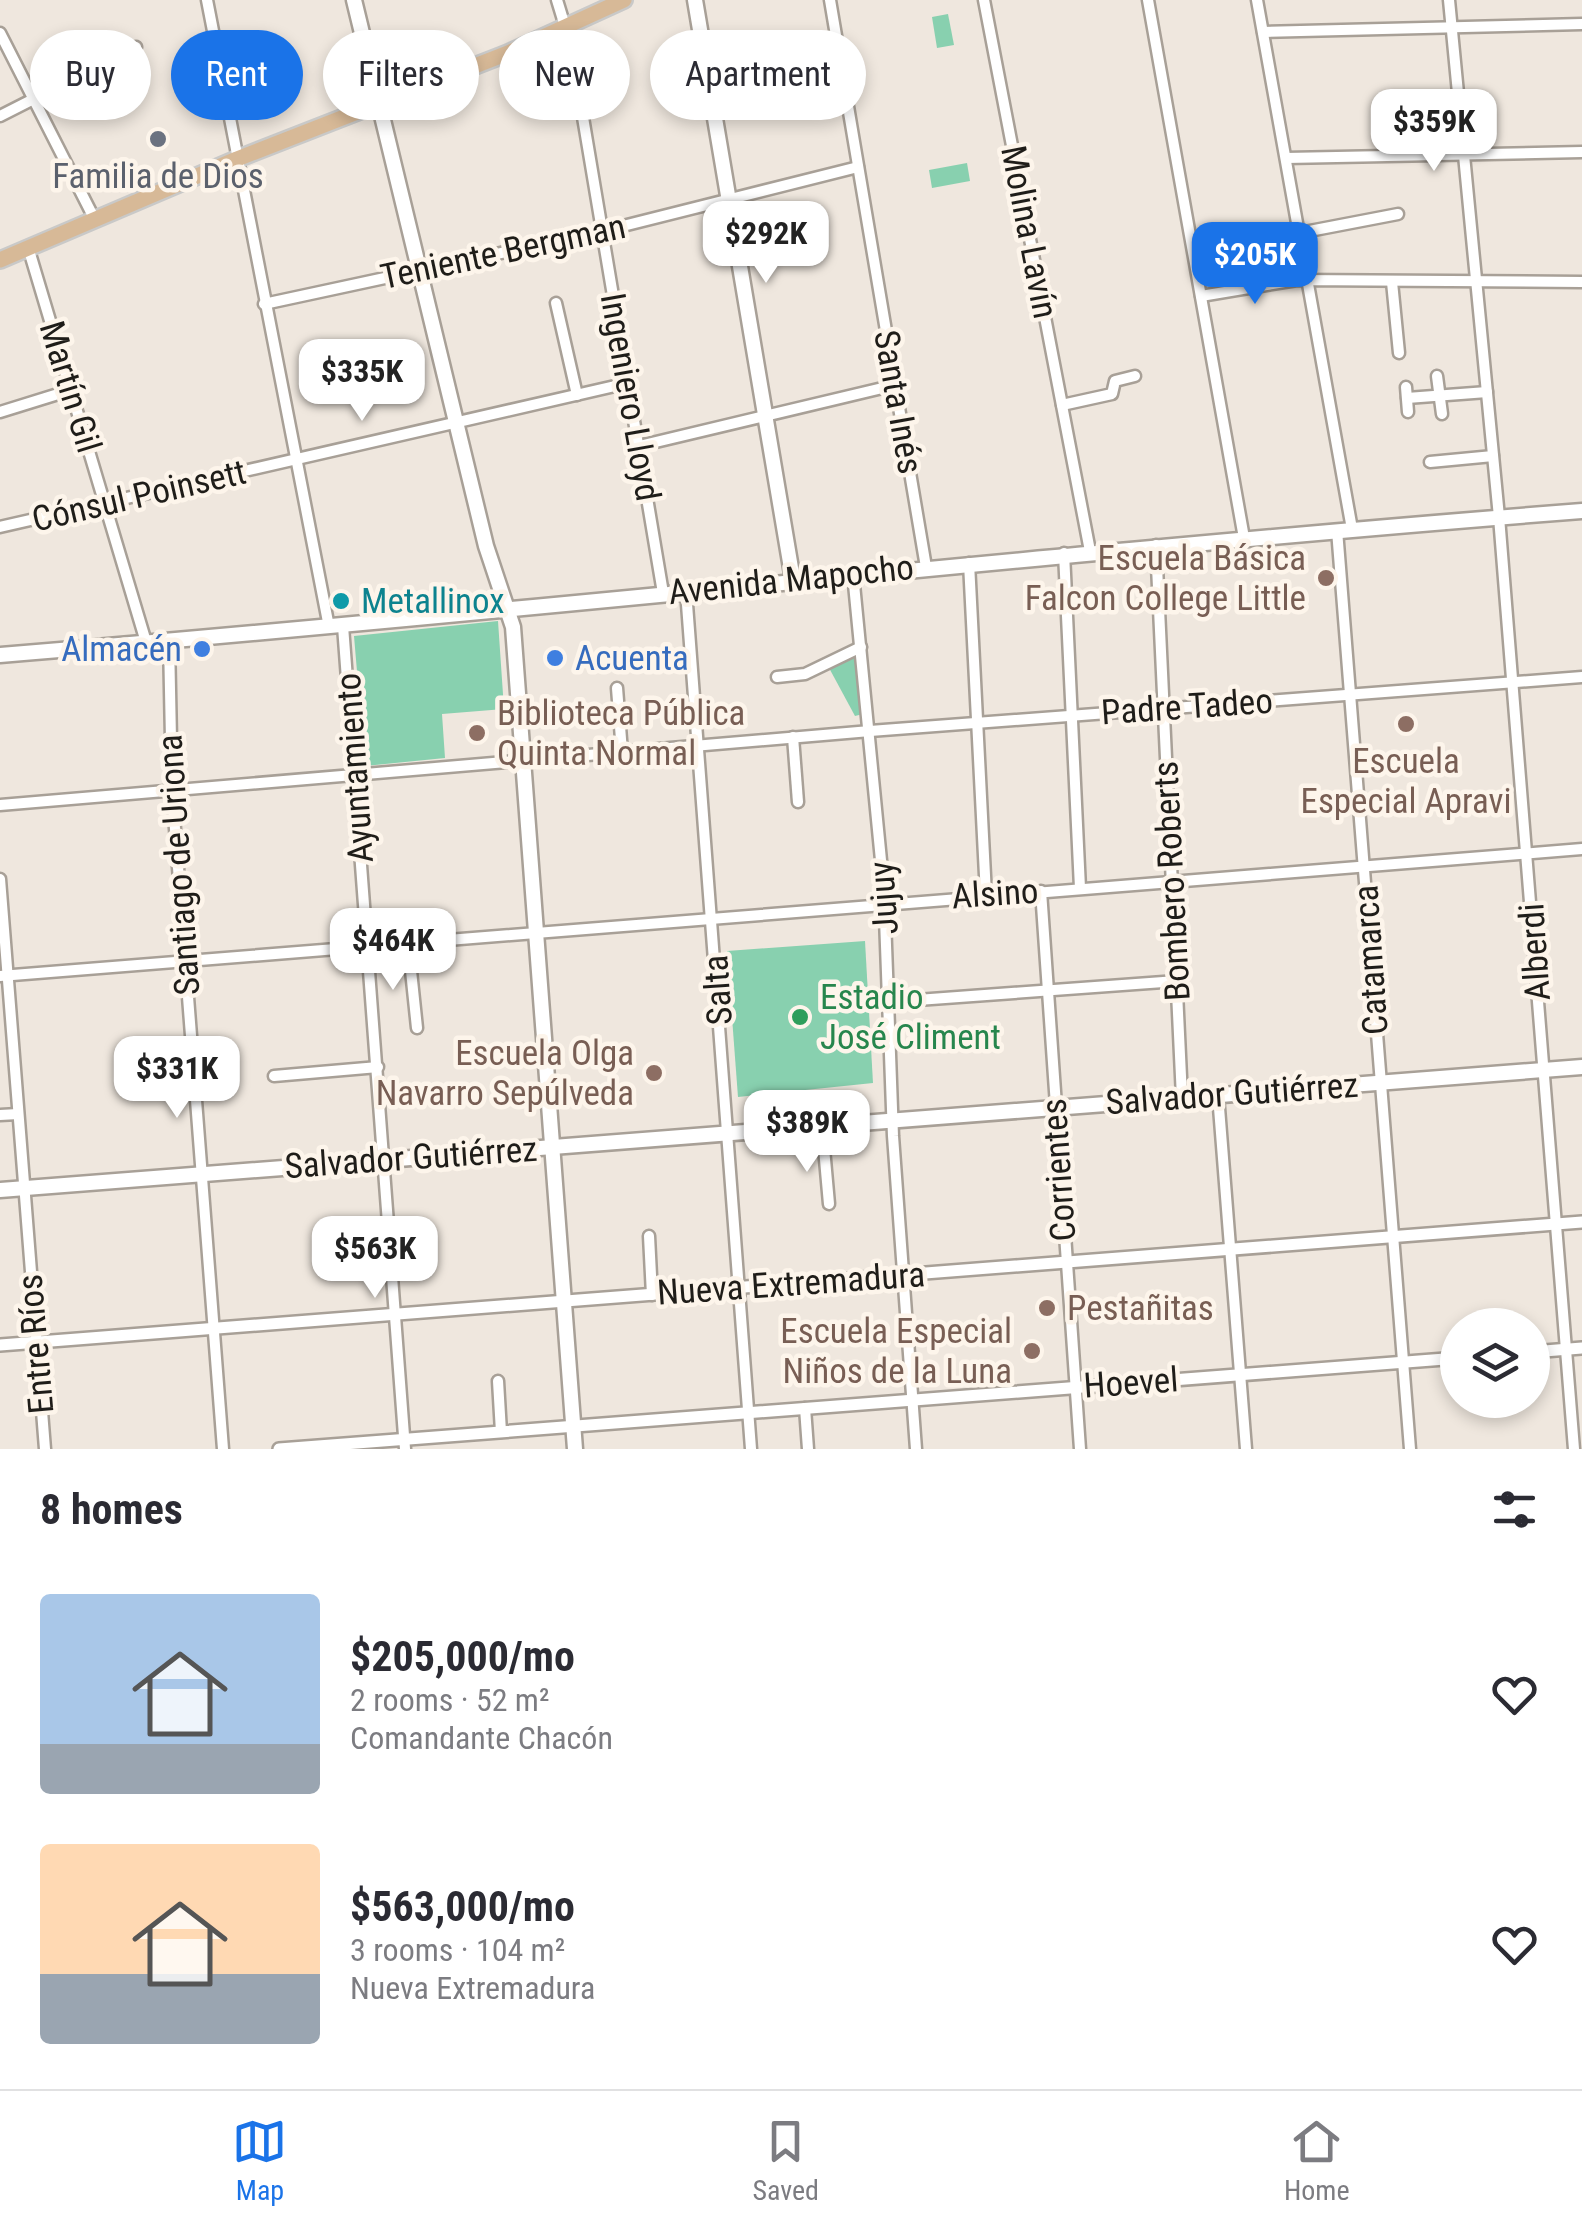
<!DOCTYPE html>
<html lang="en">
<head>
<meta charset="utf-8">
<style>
	:root { --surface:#fff; --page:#f2f2f3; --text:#2b2b33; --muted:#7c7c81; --line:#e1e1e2; --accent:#1a73e8 }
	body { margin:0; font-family:"Roboto Condensed",sans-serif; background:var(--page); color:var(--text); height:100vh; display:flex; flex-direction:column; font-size:38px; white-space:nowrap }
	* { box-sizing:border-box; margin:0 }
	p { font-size:32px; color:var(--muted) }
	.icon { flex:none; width:55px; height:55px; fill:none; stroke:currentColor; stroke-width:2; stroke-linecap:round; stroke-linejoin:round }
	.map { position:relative; height:1449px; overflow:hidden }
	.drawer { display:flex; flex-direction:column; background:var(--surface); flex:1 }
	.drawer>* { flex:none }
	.guide { position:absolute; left:30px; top:30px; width:1000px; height:90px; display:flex; gap:20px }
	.buttons { position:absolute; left:1440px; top:1308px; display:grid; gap:20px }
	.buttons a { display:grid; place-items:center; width:110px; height:110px; border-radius:50%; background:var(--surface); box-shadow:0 5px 15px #0003; font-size:50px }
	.price { position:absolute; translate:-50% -85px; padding:0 22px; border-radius:20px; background:#fff; color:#222; font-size:32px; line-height:65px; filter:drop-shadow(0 2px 5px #0008) }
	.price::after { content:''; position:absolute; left:50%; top:60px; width:30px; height:22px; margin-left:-15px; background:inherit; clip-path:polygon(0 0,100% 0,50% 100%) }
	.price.on { background:var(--accent); color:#fff }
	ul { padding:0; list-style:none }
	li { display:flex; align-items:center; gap:30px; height:250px; padding:0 40px }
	li span { display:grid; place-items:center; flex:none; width:280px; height:200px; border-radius:10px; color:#555 }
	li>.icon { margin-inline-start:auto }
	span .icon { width:120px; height:120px; fill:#fffc; stroke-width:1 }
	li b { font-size:42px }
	h2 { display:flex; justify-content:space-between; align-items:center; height:120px; padding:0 40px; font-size:42px }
	.pill { padding:0 35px; border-radius:45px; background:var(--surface); box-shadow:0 5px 15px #0003; font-size:35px; line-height:90px }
	.pill.on { background:var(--accent); color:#fff }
	.tab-bar { display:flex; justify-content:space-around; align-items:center; height:140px; border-top:2px solid var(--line); background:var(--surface); font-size:28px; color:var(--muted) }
	.tab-bar a { display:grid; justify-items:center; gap:5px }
	.tab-bar .on { color:var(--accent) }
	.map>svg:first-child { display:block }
	.green { fill:#88d0af }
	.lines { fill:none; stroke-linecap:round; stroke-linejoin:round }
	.minor-casing { stroke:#a8a097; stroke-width:15 }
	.tertiary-casing { stroke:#a8a097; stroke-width:16 }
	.secondary-casing { stroke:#a8a097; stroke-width:19 }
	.primary-casing { stroke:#c9c9c8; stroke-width:20 }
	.minor { stroke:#fff; stroke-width:10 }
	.tertiary { stroke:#fff; stroke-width:11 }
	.secondary { stroke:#fff; stroke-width:14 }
	.primary { stroke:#d7b997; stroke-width:15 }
	.worship-dot { fill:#6b7280; stroke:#fdf5eb; stroke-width:4 }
	.education-dot { fill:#8d6e63; stroke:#fdf5eb; stroke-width:4 }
	.culture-dot { fill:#0f9aa8; stroke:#fdf5eb; stroke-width:4 }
	.shop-dot { fill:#3f7fe0; stroke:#fdf5eb; stroke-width:4 }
	.leisure-dot { fill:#2e9e5b; stroke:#fdf5eb; stroke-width:4 }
	.labels { text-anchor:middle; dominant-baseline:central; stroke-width:9; stroke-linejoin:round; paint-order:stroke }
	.worship-label { font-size:35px; fill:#5b616d; stroke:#fdf5eb }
	.street-label { font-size:35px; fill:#1f1d19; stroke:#fdf5eb }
	.education-label { font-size:35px; fill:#785e54; stroke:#fdf5eb; text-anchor:end }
	.culture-label { font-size:35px; fill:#0d838f; stroke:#fdf5eb; text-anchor:start }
	.shop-label { font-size:35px; fill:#366cbe; stroke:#fdf5eb; text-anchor:end }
	.leisure-label { font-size:35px; fill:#27864d; stroke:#fdf5eb; text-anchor:start }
</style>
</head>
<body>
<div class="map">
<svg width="1582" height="1449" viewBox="0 0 1582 1449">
	<rect width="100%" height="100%" fill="#efe7de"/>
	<!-- green -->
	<g class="green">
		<polygon points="948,14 954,45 937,48 932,17"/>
		<polygon points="967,163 970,181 932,188 929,170"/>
		<polygon points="498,621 504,709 442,714 445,758 365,766 354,636"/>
		<polygon points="854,654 863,714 855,716 828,666"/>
		<polygon points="865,941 873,1083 738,1097 727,951"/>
	</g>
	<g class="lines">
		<defs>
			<g id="minor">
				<polyline points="207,0 329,627"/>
				<polyline points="557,0 571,46 663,593"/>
				<polyline points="830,0 926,567"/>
				<polyline points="984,0 1090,551"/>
				<polyline points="1148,0 1244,538"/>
				<polyline points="1257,0 1352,529"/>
				<polyline points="1449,0 1499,517 1574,1449"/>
				<polyline points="1263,32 1582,24"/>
				<polyline points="0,33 94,218"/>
				<polyline points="0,116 136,47"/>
				<polyline points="1286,158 1582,152"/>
				<polyline points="1299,233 1398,214"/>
				<polyline points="28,247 146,642"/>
				<polyline points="1392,282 1399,353"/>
				<polyline points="1201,296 1297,280 1582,282"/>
				<polyline points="556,303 577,395"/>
				<polyline points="264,304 603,231 858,167"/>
				<polyline points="1437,376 1442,414"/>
				<polyline points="1406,387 1408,412"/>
				<polyline points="1407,398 1487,392"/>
				<polyline points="1062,405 1112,394 1115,381 1135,376"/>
				<polyline points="0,412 71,390"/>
				<polyline points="639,446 895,385"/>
				<polyline points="1430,462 1493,456"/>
				<polyline points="0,527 628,383"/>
				<polyline points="1337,530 1410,1449"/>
				<polyline points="1156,545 1182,1098"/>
				<polyline points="1064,553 1080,888"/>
				<polyline points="969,563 986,895"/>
				<polyline points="853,574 884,891 893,1136 916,1449"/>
				<polyline points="686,591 751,1449"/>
				<polyline points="343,626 405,1449"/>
				<polyline points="169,640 172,790 223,1449"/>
				<polyline points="777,677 805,674 861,647"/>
				<polyline points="617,688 622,752"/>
				<polyline points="793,737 798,802"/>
				<polyline points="0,805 870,731 1582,677"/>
				<polyline points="0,879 45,1449"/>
				<polyline points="1041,891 1080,1449"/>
				<polyline points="408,942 417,1028"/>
				<polyline points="0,976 1582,849"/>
				<polyline points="890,1002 1177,981"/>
				<polyline points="274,1076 378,1067"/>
				<polyline points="1218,1095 1246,1449"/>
				<polyline points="0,1115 18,1114"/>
				<polyline points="822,1126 829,1204"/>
				<polyline points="649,1236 652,1295"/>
				<polyline points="498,1381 501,1432"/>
				<polyline points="805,1408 808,1449"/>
			</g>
			<g id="tertiary">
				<polyline points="0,1345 1582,1222"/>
				<polyline points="1532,1352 1582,1348"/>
				<polyline points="279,1449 1458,1358"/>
			</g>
			<g id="secondary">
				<polyline points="354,0 486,546 513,627 575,1449"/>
				<polyline points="695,0 793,580"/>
				<path d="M0,655c528,-43 1054,-103 1582,-144"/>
				<polyline points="0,1190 1582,1067"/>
			</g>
			<polyline id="primary" points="0,260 237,159 508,53 624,0"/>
		</defs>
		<!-- minor casing -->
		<use href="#minor" class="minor-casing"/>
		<!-- tertiary casing -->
		<use href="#tertiary" class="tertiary-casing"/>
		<!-- secondary casing -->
		<use href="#secondary" class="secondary-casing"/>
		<!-- primary casing -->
		<use href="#primary" class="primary-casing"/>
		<!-- minor -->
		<use href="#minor" class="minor"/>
		<!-- tertiary -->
		<use href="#tertiary" class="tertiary"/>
		<!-- secondary -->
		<use href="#secondary" class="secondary"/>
		<!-- primary -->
		<use href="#primary" class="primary"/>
	</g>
	<!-- markers -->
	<circle class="worship-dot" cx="158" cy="139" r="10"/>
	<g class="education-dot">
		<circle cx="1326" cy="578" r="10"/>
		<circle cx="1406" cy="724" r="10"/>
		<circle cx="477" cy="733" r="10"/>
		<circle cx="654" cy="1073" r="10"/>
		<circle cx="1047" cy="1308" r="10"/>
		<circle cx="1032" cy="1351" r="10"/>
	</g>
	<circle class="culture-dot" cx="341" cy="601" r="10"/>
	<g class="shop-dot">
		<circle cx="202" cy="649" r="10"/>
		<circle cx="555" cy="658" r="10"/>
	</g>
	<circle class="leisure-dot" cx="800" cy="1017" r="10"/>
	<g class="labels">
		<!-- worship labels -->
		<g class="worship-label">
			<text x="158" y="176">Familia de Dios</text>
		</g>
		<!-- street labels -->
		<g class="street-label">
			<text transform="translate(1029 232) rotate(79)">Molina Lavín</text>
			<text transform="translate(503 252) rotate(-12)">Teniente Bergman</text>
			<text transform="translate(70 387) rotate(73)">Martín Gil</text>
			<text transform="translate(630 397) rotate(80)">Ingeniero Lloyd</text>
			<text transform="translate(898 402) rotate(80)">Santa Inés</text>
			<text transform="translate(139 496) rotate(-13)">Cónsul Poinsett</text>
			<text transform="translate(791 580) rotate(-6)">Avenida Mapocho</text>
			<text transform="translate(1187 707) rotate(-4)">Padre Tadeo</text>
			<text transform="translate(355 768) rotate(-94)">Ayuntamiento</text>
			<text transform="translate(179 865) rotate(-94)">Santiago de Uriona</text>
			<text transform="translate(1172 881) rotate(-93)">Bombero Roberts</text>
			<text transform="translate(995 894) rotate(-4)">Alsino</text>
			<text transform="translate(884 898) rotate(-94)">Jujuy</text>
			<text transform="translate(1535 952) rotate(-94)">Alberdi</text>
			<text transform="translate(1371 960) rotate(-94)">Catamarca</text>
			<text transform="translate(718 990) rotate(-94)">Salta</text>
			<text transform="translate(1232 1094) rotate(-4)">Salvador Gutiérrez</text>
			<text transform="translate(411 1158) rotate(-4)">Salvador Gutiérrez</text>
			<text transform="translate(1059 1170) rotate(-94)">Corrientes</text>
			<text transform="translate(791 1284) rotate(-4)">Nueva Extremadura</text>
			<text transform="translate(36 1344) rotate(-95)">Entre Ríos</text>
			<text transform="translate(1131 1383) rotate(-4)">Hoevel</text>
		</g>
		<!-- education labels -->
		<g class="education-label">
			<text x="1306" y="558">Escuela Básica<tspan x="1306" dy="40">Falcon College Little</tspan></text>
			<text x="497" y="713" text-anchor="start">Biblioteca Pública<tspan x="497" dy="40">Quinta Normal</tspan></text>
			<text x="1406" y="761" text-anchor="middle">Escuela<tspan x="1406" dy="40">Especial Apravi</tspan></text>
			<text x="634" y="1053">Escuela Olga<tspan x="634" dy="40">Navarro Sepúlveda</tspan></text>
			<text x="1067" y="1308" text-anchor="start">Pestañitas</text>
			<text x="1012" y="1331">Escuela Especial<tspan x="1012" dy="40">Niños de la Luna</tspan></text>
		</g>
		<!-- culture labels -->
		<g class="culture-label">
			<text x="361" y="601">Metallinox</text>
		</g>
		<!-- shop labels -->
		<g class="shop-label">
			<text x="182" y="649">Almacén</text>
			<text x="575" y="658" text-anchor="start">Acuenta</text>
		</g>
		<!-- leisure labels -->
		<g class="leisure-label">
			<text x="820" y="997">Estadio<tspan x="820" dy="40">José Climent</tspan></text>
		</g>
	</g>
</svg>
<div class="buttons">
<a><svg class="icon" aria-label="layers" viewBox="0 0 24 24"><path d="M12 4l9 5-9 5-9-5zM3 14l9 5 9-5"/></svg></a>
</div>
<b class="price" style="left:1434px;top:174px">$359K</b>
<b class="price" style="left:766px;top:286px">$292K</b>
<b class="price on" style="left:1255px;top:307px">$205K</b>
<b class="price" style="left:362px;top:424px">$335K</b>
<b class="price" style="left:393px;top:993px">$464K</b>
<b class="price" style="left:177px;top:1121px">$331K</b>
<b class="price" style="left:807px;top:1175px">$389K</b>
<b class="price" style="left:375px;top:1301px">$563K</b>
<div class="guide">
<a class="pill">Buy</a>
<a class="pill on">Rent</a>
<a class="pill">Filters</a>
<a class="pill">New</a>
<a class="pill">Apartment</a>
</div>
</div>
<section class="drawer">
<h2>8 homes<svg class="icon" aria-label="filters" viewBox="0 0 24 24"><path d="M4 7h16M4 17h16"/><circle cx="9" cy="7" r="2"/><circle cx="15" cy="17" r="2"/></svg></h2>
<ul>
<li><span style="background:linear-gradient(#a9c7e8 75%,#9aa5b1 0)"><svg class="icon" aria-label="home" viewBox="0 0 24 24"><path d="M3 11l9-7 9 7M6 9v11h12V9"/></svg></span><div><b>$205,000/mo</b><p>2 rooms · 52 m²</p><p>Comandante Chacón</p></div><svg class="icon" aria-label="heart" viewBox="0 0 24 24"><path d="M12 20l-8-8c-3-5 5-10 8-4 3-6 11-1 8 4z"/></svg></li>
<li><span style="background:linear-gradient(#ffd9b3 65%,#9aa5b1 0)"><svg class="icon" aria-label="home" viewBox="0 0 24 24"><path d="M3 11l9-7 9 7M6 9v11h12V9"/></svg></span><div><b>$563,000/mo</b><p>3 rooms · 104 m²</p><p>Nueva Extremadura</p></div><svg class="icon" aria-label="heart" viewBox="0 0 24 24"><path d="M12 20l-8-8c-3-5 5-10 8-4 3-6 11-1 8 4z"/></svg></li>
</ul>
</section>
<nav class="tab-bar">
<a class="on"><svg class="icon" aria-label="map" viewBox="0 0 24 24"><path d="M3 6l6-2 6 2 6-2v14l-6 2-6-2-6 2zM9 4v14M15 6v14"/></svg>Map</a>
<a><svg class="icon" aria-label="saved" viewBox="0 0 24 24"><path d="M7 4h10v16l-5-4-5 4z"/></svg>Saved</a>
<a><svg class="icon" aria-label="home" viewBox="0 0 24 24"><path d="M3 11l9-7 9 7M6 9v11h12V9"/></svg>Home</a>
</nav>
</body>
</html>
